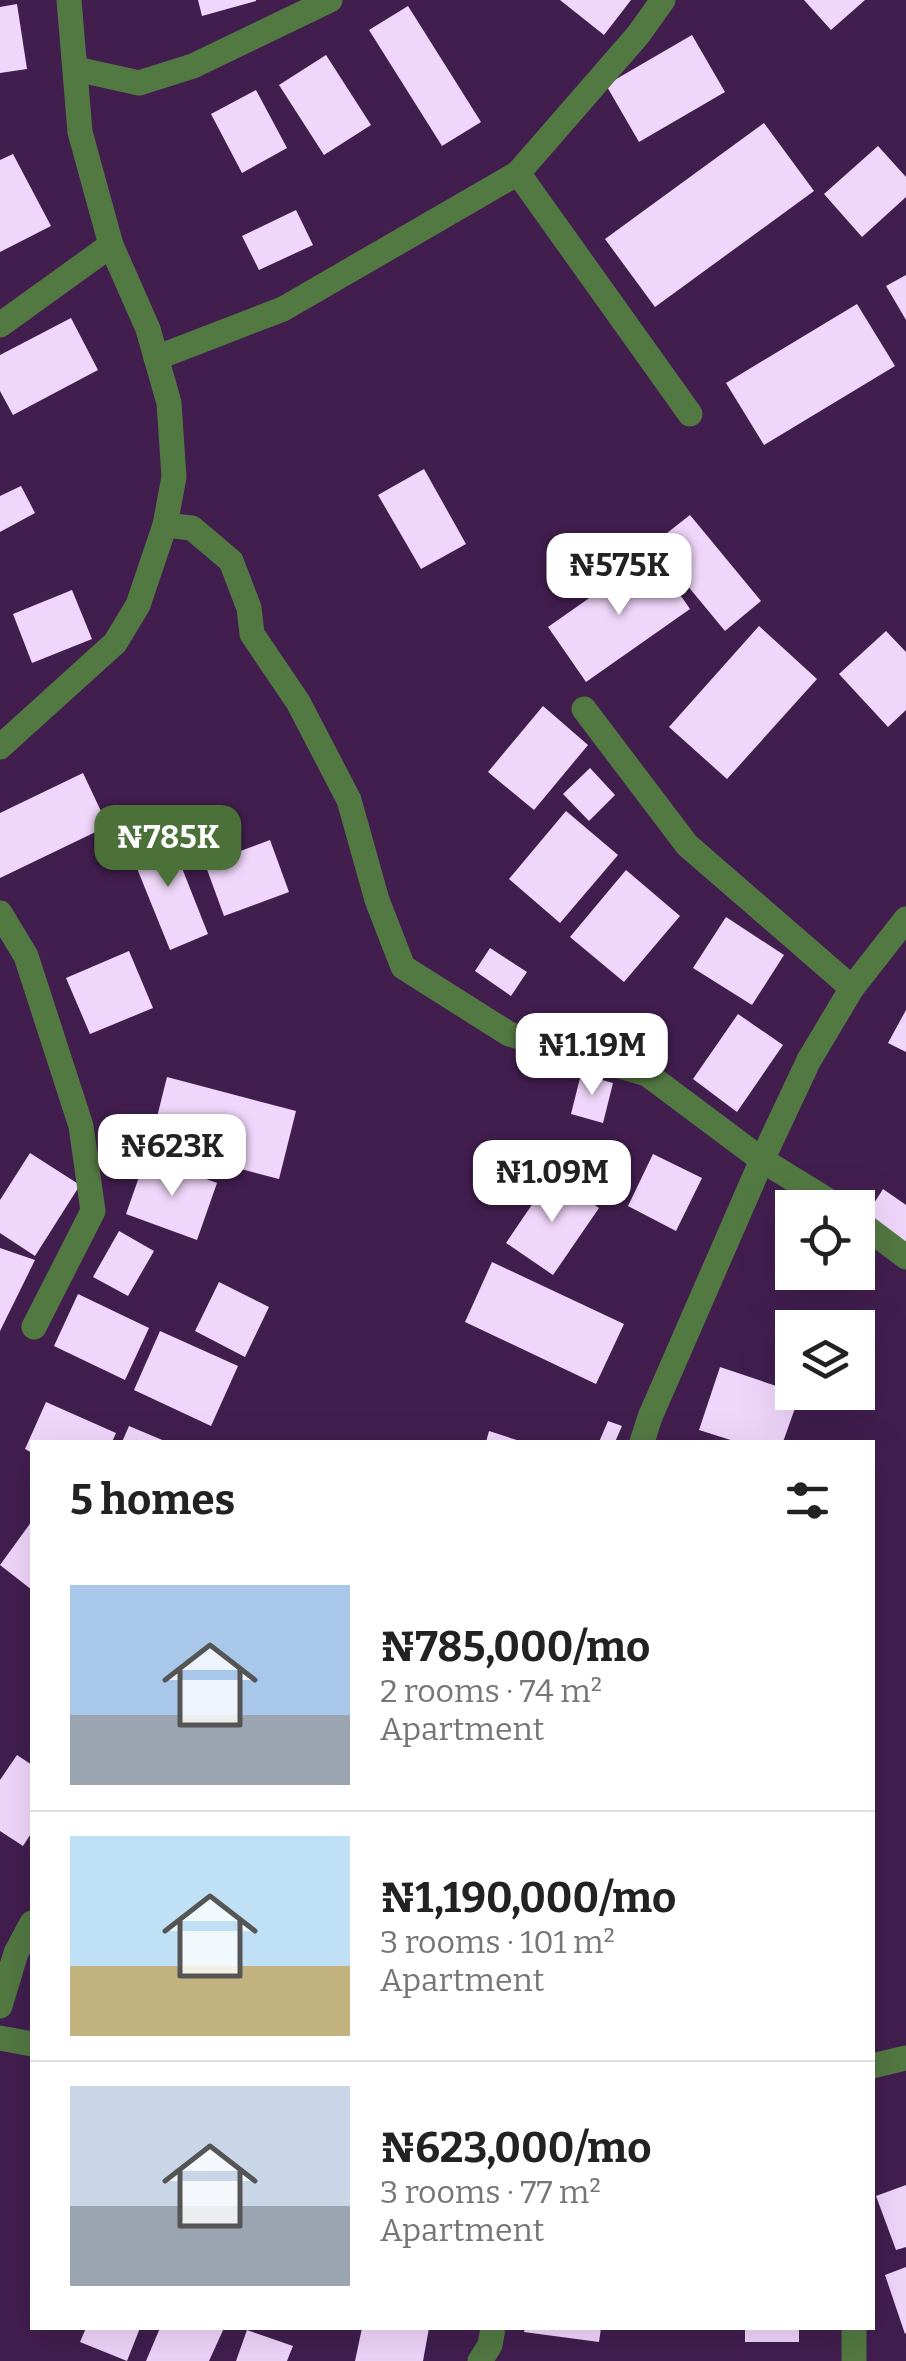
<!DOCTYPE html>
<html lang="en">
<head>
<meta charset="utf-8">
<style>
	:root { --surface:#fff; --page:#f6f6f6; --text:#222; --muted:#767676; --line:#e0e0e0; --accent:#4b7138 }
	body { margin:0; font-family:Bitter,serif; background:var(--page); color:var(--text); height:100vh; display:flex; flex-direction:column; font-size:38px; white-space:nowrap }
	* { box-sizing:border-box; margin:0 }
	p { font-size:32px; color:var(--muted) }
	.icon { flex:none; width:55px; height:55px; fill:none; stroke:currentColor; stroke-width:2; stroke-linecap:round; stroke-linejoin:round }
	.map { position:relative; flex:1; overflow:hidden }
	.panel { position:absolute; left:30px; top:1440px; width:845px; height:890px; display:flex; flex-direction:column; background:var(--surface); border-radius:0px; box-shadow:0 10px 40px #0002 }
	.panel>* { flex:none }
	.fabs { position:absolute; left:775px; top:1190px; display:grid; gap:20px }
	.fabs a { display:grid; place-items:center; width:100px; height:100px; border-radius:0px; background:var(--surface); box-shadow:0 10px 40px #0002; font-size:50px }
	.price { position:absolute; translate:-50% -85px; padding:0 22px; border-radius:20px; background:#fff; color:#222; font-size:32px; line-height:65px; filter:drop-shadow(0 2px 5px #0008) }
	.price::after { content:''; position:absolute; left:50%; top:60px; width:30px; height:22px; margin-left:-15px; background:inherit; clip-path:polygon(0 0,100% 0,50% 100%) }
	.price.active { background:var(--accent); color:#fff }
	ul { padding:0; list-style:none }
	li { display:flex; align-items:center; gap:30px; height:250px; padding:0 40px }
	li+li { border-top:2px solid var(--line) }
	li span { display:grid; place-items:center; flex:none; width:280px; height:200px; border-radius:0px; color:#555 }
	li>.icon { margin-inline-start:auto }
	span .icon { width:120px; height:120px; fill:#fffc; stroke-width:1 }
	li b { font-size:42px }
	h2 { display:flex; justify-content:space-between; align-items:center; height:120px; padding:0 40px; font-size:42px }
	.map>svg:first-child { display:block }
	.building { fill:#f1d6fb }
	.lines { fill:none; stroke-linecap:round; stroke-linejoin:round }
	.minor { stroke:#537943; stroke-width:25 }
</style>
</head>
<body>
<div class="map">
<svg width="906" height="2361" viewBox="0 0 906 2361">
	<rect width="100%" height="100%" fill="#421e4f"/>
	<!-- building -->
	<g class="building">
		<polygon points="198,0 256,0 256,1 202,16"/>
		<polygon points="560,0 631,0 604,35"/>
		<polygon points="804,0 865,0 831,30"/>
		<polygon points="17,4 27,69 0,73 0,7"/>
		<polygon points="408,6 481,122 442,146 369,30"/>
		<polygon points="692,35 725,92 639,142 606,85"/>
		<polygon points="326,55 371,125 324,155 279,85"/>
		<polygon points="256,90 287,148 242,173 211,114"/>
		<polygon points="764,123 814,191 655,307 605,239"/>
		<polygon points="878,146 906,177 906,197 862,237 824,194"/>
		<polygon points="13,154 51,226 0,252 0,160"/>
		<polygon points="296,210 313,245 259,270 242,236"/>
		<polygon points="906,275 906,320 886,286"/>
		<polygon points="857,304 895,366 764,445 726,383"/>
		<polygon points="71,318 98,370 13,415 0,391 0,355"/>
		<polygon points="424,469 466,544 421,569 378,495"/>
		<polygon points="21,486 35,513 0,532 0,496"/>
		<polygon points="690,515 761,601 725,631 653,544"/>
		<polygon points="652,554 690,609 586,682 548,627"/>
		<polygon points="72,590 92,639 32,663 13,614"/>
		<polygon points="759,626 817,679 727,779 669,727"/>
		<polygon points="886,631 906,652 906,710 888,727 839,674"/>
		<polygon points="543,706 588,745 534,810 488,772"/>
		<polygon points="590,768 615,795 589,821 563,794"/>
		<polygon points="83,773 108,826 0,878 0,813"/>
		<polygon points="566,811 618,855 560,923 509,879"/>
		<polygon points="167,830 208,934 170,950 128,846"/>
		<polygon points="270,840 289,892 224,916 205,864"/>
		<polygon points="626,870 680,916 624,982 570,937"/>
		<polygon points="726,917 784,955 752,1005 693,968"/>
		<polygon points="490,948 527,972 511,996 475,971"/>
		<polygon points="129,951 153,1008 90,1034 66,978"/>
		<polygon points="906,1010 906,1052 888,1043"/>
		<polygon points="738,1014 783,1045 737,1112 693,1079"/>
		<polygon points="581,1074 613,1083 603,1123 571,1114"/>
		<polygon points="167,1077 296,1111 279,1179 150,1145"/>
		<polygon points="30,1153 80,1185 35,1256 0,1233 0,1200"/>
		<polygon points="653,1154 702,1178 676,1231 628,1206"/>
		<polygon points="146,1157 217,1183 197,1240 126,1214"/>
		<polygon points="552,1175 599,1208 553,1275 506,1243"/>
		<polygon points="883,1189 906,1205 906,1243 866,1216"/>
		<polygon points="119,1231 154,1251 128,1296 93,1277"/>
		<polygon points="0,1248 35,1260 0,1331"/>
		<polygon points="492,1262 624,1324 596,1384 465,1322"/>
		<polygon points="219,1282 269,1307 245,1357 195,1331"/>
		<polygon points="78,1294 149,1328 125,1380 54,1346"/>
		<polygon points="160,1331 238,1366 211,1426 134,1390"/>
		<polygon points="720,1367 800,1394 783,1442 737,1442 699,1430"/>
		<polygon points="46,1402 116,1433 112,1442 32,1442 32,1453 25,1449"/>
		<polygon points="608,1421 622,1426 615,1442 599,1442"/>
		<polygon points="129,1426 167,1442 122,1442"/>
		<polygon points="489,1431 523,1442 486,1442"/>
		<polygon points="32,1521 32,1590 0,1565"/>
		<polygon points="17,1755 32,1765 32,1832 23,1846 0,1831 0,1780"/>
		<polygon points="906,2185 906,2247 896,2250 876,2196"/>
		<polygon points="906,2267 906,2333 905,2334 885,2275"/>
		<polygon points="86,2328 140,2328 127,2361 80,2342"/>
		<polygon points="160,2328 224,2328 209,2361 146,2361"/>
		<polygon points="362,2328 429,2328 423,2361 355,2361"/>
		<polygon points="525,2328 601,2328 599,2342 524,2332"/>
		<rect x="745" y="2328" width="54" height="14"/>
		<polygon points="247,2330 293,2346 287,2361 236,2361"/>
	</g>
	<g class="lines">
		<!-- minor -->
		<g class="minor">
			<polyline points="76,69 139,83 193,66 330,0"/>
			<polyline points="518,173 690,414"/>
			<polyline points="0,325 111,245"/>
			<polyline points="156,358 283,309 518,173 638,35 663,0"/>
			<polyline points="165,525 192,528 231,561 249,608 252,634 298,702 349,800 377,900 403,967 509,1034 647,1074 762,1160 840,1208"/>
			<polyline points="584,709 687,845 852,988"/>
			<polyline points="0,747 115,643 138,605 165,525 174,477 169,403 148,329 111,245 80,132 69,0"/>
			<polyline points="0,913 26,956 81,1126 93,1211 34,1327"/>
			<polyline points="858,1221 906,1257"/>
			<polyline points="642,1442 650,1417 762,1160 809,1060 852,988 906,919"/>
			<polyline points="0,2006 16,1953 32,1923"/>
			<polyline points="0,2038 32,2044"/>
			<polyline points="872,2066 906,2058"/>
			<polyline points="480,2361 490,2345 493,2328"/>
			<polyline points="854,2361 854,2328"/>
		</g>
	</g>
</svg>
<div class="fabs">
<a><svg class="icon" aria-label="locate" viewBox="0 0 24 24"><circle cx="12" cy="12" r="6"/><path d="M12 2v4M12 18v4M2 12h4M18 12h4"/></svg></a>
<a><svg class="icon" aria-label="layers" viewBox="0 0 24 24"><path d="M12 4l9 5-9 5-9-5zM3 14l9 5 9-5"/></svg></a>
</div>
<b class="price" style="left:619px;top:618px">₦575K</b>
<b class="price active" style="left:168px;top:890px">₦785K</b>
<b class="price" style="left:592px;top:1098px">₦1.19M</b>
<b class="price" style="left:172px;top:1199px">₦623K</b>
<b class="price" style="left:552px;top:1225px">₦1.09M</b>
<section class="panel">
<h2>5 homes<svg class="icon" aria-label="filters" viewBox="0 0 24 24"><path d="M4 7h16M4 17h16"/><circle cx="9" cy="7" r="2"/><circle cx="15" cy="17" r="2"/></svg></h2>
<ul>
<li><span style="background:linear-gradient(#a9c7e8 65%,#9aa5b1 0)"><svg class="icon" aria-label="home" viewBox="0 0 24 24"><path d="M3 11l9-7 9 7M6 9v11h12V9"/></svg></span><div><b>₦785,000/mo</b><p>2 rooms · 74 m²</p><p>Apartment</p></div></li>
<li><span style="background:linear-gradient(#bfe0f5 65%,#c2b280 0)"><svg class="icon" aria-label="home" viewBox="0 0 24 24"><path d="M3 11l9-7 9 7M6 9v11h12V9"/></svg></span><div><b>₦1,190,000/mo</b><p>3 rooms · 101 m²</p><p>Apartment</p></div></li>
<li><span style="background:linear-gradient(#c9d6e8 60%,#9aa5b1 0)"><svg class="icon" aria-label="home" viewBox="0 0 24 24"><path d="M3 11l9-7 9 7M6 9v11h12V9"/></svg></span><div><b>₦623,000/mo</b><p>3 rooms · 77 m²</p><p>Apartment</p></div></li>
</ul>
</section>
</div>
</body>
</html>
